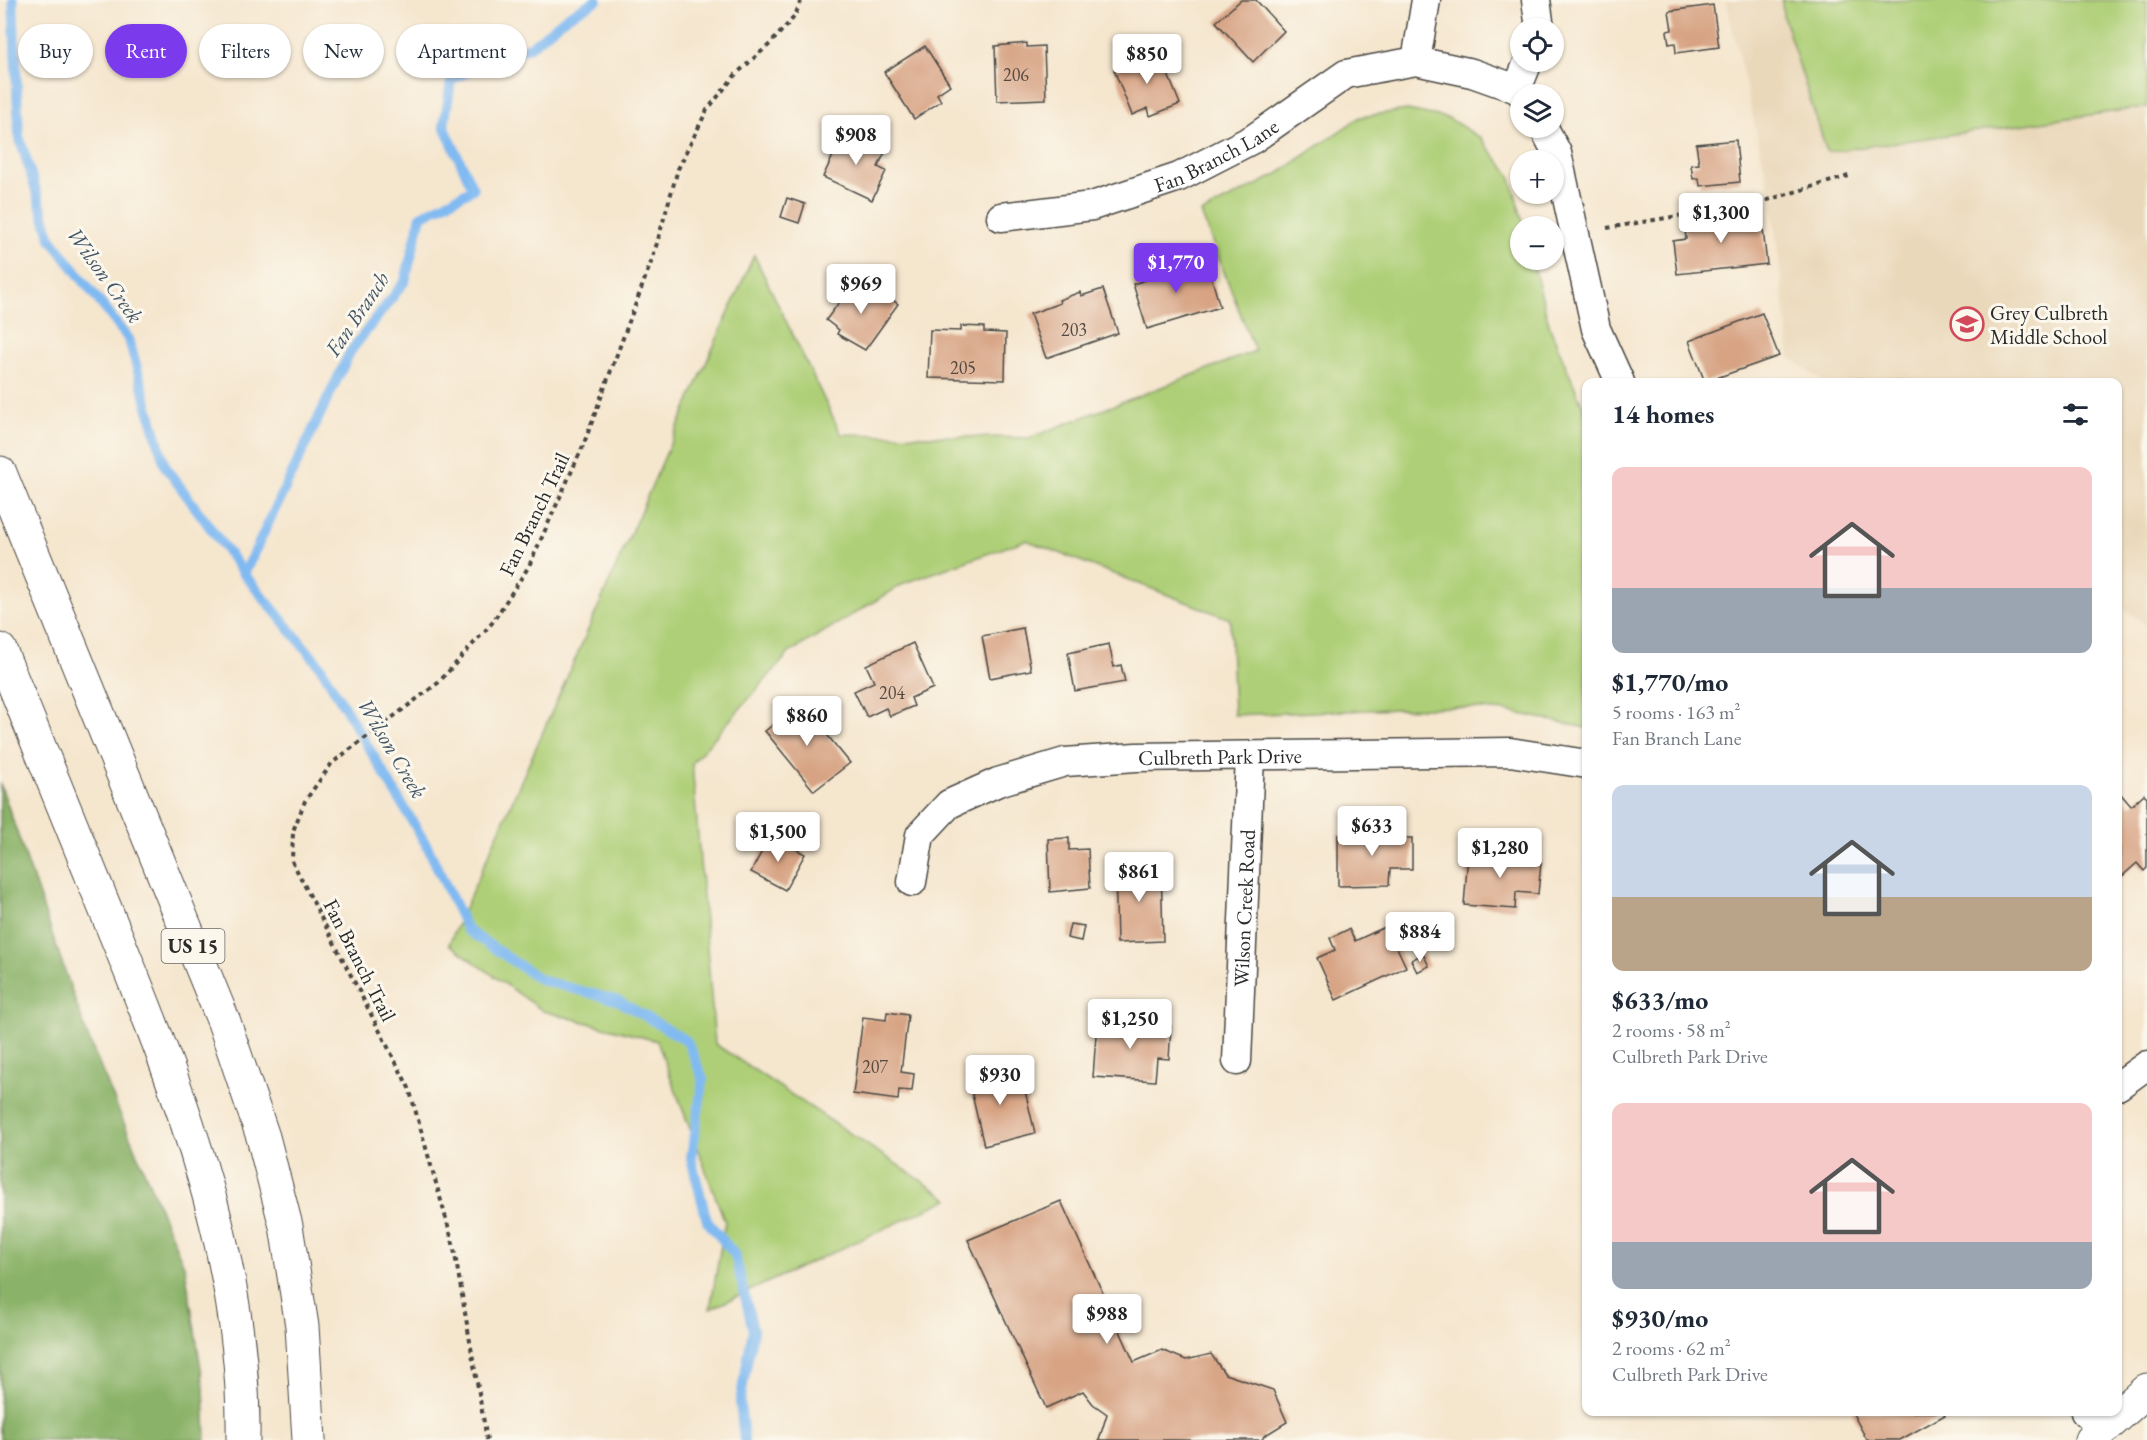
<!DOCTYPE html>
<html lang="en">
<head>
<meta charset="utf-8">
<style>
	:root { --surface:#fff; --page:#f6f6f7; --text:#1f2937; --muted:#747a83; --accent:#7c3aed }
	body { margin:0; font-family:"EB Garamond",serif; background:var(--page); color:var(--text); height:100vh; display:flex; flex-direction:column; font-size:22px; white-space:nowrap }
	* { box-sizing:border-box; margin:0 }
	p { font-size:20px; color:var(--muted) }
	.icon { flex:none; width:33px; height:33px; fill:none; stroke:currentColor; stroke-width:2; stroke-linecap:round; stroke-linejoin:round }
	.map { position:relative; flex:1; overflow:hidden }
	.details { position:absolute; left:1582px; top:378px; width:540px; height:1038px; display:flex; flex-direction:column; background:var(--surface); border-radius:12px; box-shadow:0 2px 4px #0004 }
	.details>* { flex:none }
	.hud { position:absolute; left:18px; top:24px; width:570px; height:54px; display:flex; gap:12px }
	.tools { position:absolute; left:1510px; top:18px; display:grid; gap:12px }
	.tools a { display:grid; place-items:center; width:54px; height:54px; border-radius:50%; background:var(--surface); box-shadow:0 2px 4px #0004; font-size:30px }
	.price { position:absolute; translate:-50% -51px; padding:0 14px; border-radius:6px; background:#fff; color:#222; font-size:20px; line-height:39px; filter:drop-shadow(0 2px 3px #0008) }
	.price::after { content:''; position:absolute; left:50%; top:36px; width:18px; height:14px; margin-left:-9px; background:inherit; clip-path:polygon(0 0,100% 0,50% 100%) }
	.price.selected { background:var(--accent); color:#fff }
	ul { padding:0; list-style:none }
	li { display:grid; align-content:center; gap:12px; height:318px; padding:0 30px }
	li span { display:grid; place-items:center; height:186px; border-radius:12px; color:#555 }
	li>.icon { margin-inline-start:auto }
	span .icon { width:108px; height:108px; fill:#fffc; stroke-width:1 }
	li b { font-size:26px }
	h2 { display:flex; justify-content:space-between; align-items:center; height:72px; padding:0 30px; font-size:26px }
	.chip { padding:0 21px; border-radius:27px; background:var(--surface); box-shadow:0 2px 4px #0004; font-size:21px; line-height:54px }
	.chip.selected { background:var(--accent); color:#fff }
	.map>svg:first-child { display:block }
	.built { fill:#ead8ba }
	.green { fill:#aecf77; stroke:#6c7d51; stroke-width:1.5 }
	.forest { fill:#8ab268; stroke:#5a6e4a; stroke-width:1.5 }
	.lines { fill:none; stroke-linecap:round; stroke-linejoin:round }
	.stream { stroke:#80baf1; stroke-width:10 }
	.building { fill:#d7a383 }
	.street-casing { stroke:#494743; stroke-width:31 }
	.secondary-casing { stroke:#494743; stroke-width:35 }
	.highway-casing { stroke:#494743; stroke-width:35 }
	.path { stroke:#494743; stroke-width:4; stroke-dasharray:4.5 4.5; stroke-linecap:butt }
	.street { stroke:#fff; stroke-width:28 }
	.secondary { stroke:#fff; stroke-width:33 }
	.highway { stroke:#fff; stroke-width:33 }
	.labels { text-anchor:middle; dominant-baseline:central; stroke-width:6; stroke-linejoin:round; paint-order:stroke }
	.number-label { font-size:18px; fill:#564941 }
	.shield { fill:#fbf7ec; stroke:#696865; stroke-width:1.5 }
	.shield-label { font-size:20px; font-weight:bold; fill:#2b2b2b }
	.street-label { font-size:21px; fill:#2b2b2b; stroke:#fbf7ec }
	.poi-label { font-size:21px; fill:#2b2b2b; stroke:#fbf7ec; text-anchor:start }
	.water-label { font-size:22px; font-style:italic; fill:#445666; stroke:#fbf7ec }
</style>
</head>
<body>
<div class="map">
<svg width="2147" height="1440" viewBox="0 0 2147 1440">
	<rect width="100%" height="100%" fill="#fbf7ec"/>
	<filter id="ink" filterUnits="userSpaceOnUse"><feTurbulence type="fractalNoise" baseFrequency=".0167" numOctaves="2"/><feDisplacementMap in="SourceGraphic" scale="12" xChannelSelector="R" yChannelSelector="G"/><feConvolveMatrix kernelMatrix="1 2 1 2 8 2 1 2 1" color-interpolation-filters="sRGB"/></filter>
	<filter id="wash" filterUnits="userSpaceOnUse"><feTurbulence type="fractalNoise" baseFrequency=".008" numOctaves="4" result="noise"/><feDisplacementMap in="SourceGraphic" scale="24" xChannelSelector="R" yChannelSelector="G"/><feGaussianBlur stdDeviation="1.35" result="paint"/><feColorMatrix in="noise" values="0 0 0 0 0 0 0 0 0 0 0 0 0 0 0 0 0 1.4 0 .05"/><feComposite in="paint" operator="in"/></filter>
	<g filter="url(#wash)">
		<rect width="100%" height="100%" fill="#f5e6ce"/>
		<!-- built -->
		<polygon class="built" points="1726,0 2147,0 2147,626 2118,604 2118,382 1823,382 1790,357 1772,200"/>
		<!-- green -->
		<g class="green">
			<polygon points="1782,0 2147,0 2147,107 1827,152 1783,15"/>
			<polygon points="1407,110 1448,118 1481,138 1510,175 1524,226 1521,226 1521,260 1532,260 1550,328 1587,416 1587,728 1506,711 1455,707 1234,715 1230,619 1026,540 905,583 790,652 692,763 715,1044 949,1199 710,1309 725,1222 657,1041 543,1011 449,944 754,255 841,434 1029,438 1255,351 1201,213 1276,175 1360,117"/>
		</g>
		<!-- forest -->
		<polygon class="forest" points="0,783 87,1035 185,1268 204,1387 206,1440 0,1440"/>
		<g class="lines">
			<!-- stream -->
			<g class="stream">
				<polyline points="13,0 19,136 51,239 129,340 165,466 244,574 320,666 427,846 467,930 541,980 619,1001 687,1041 703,1079 691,1158 707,1221 735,1255 753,1330 740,1402 744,1440"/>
				<polyline points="244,574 350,352 405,281 421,216 473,189 444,126 451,81 479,65 530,47 568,16 597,0"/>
			</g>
		</g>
		<g id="blocks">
			<!-- building -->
			<g class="building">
				<polygon points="1241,0 1256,0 1284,31 1253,62 1216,22"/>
				<polygon points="1713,5 1719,47 1676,53 1675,43 1669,44 1667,31 1672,30 1669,11"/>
				<polygon points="1027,43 1027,47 1044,46 1046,99 997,101 995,46"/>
				<polygon points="925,46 950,85 937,94 941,101 914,119 884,72"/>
				<polygon points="1159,52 1180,104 1150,116 1148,108 1132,115 1114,70 1129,64 1128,61"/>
				<polygon points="844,132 885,152 878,167 886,171 872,200 823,177"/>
				<polygon points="1736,140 1740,182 1700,186 1699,178 1693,179 1691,165 1699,164 1696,144"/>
				<polygon points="787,198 805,204 799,223 781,217"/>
				<polygon points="1761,212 1767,264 1677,274 1673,241 1686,239 1684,221"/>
				<polygon points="1179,261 1181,269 1207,262 1220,307 1147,329 1133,284 1152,278 1150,269"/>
				<polygon points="854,282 866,290 869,286 876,291 877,289 898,304 865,350 837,334 839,330 826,320"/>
				<polygon points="1103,289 1118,333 1046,358 1030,314 1060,303 1059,300 1080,292 1081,296"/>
				<polygon points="1762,313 1779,356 1705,382 1689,341"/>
				<polygon points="961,326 984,327 984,332 1006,333 1005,380 928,378 930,330 961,331"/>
				<polygon points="1023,628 1031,670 990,678 982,636"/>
				<polygon points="913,643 933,688 911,698 914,706 890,716 886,708 867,717 854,691 874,682 866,665"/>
				<polygon points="1109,644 1114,667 1121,665 1125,682 1075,691 1068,653"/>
				<polygon points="801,703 850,763 814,791 765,731"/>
				<polygon points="2119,792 2131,806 2144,794 2147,797 2147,868 2144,871 2137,863 2120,878"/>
				<polygon points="1361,829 1390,829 1390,838 1412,838 1412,869 1390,869 1389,885 1338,886 1338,835 1361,835"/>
				<polygon points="770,836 805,854 785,890 751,872"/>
				<polygon points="1069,838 1069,850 1088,849 1090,888 1050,892 1048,839"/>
				<polygon points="1489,849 1519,851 1518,861 1541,863 1538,894 1516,892 1515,909 1464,905 1468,855 1488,857"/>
				<polygon points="1161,863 1163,941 1117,943 1115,864"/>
				<polygon points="1070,924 1084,926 1081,941 1067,938"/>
				<polygon points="1387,926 1406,967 1336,1000 1317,958 1335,950 1330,938 1349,929 1355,941"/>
				<polygon points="1423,954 1429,966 1417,972 1411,960"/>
				<polygon points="887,1012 908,1015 901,1072 914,1074 912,1091 899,1090 898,1100 853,1094 863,1017 886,1020"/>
				<polygon points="1097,1021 1171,1026 1169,1059 1157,1058 1155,1081 1093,1077"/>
				<polygon points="998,1065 1002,1079 1021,1074 1035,1133 984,1146 967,1073"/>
				<polygon points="1061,1201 1134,1362 1162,1350 1186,1360 1211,1354 1225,1374 1273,1390 1287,1422 1264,1436 1262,1440 1099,1440 1107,1414 1093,1404 1083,1391 1046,1408 968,1240"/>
				<polygon points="1852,1412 1943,1412 1945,1415 1900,1440 1867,1440"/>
			</g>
		</g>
	</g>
	<g filter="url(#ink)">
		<use href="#blocks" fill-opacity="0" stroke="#494743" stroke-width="1.5"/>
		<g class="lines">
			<defs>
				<g id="street">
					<polyline points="1536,0 1540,28"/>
					<polyline points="1416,61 1426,0"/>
					<polyline points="1517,89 1528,62"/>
					<polyline points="1544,128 1557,153 1596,329 1620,382"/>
					<path id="s1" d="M1001,217l91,-11 87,-29 74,-38 93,-65 70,-13 56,12 45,16 5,5"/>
					<path id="s2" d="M912,882l8,-47 29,-31 49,-22 67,-20 71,-5 374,-5 77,12"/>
					<path id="s3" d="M1237,1061l13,-305"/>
					<polyline points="2118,1086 2147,1065"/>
					<polyline points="2085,1412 2102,1428"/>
				</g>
				<polyline id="secondary" points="2091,1440 2147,1390"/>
				<g id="highway">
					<polyline points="0,473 224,1022 263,1137 286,1226 302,1326 309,1440"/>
					<path d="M0,650c38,94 77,188 115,283 66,162 131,329 128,507"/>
				</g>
			</defs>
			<!-- street casing -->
			<use href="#street" class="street-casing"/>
			<!-- secondary casing -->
			<use href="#secondary" class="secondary-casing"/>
			<!-- highway casing -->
			<use href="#highway" class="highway-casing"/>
			<!-- path -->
			<g class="path">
				<polyline points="1607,228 1761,202 1852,175"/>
				<polyline points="487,1440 453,1243 409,1088 292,861 293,831 305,801 332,763 438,683 492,623 529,566 583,446 653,257 678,169 707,110 736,74 770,44 795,16 801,0"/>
			</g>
			<!-- street -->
			<use href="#street" class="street"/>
			<!-- secondary -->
			<use href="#secondary" class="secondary"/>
			<!-- highway -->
			<use href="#highway" class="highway"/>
		</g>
	</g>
	<!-- icons -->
	<defs>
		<symbol id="school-ring" viewBox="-11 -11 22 22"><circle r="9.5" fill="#fbf7ec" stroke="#d1495b" stroke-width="1.5"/><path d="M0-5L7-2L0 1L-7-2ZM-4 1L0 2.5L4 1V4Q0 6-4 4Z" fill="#d1495b"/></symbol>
	</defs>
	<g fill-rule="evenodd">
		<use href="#school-ring" x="1948" y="305" width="38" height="38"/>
	</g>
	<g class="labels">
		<!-- number labels -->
		<g class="number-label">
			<text x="1016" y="74">206</text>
			<text x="1074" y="329">203</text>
			<text x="963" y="367">205</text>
			<text x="892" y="692">204</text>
			<text x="875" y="1066">207</text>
		</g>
		<!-- shield labels -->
		<rect class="shield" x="161.5" y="929" width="63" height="34" rx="4.5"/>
		<g class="shield-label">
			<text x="193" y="946">US 15</text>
		</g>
		<!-- street labels -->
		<g class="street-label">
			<text stroke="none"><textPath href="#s1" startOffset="226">Fan Branch Lane</textPath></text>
			<text transform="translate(534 514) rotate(-64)">Fan Branch Trail</text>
			<text stroke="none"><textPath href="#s2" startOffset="369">Culbreth Park Drive</textPath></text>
			<text stroke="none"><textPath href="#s3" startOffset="153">Wilson Creek Road</textPath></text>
			<text transform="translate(360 960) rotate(63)">Fan Branch Trail</text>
		</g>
		<!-- poi labels -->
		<g class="poi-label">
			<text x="1990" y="312">Grey Culbreth<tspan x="1990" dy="24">Middle School</tspan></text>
		</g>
		<!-- water labels -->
		<g class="water-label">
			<text transform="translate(105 275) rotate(54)">Wilson Creek</text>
			<text transform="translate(357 314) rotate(-56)">Fan Branch</text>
			<text transform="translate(392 748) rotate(59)">Wilson Creek</text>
		</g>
	</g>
</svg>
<div class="tools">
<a><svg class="icon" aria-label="locate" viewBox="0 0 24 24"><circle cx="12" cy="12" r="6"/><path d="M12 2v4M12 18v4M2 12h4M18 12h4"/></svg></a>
<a><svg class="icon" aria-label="layers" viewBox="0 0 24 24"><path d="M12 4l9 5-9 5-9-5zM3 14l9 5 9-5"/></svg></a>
<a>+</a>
<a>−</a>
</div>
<b class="price" style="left:1147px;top:85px">$850</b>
<b class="price" style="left:856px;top:166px">$908</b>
<b class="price" style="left:1721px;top:244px">$1,300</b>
<b class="price selected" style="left:1176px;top:294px">$1,770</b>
<b class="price" style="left:861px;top:315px">$969</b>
<b class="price" style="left:807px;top:747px">$860</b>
<b class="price" style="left:1372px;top:857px">$633</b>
<b class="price" style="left:778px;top:863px">$1,500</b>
<b class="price" style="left:1500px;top:879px">$1,280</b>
<b class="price" style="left:1139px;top:903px">$861</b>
<b class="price" style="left:1420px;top:963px">$884</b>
<b class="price" style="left:1130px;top:1050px">$1,250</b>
<b class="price" style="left:1000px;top:1106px">$930</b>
<b class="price" style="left:1107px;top:1345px">$988</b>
<div class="hud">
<a class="chip">Buy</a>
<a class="chip selected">Rent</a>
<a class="chip">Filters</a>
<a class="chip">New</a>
<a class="chip">Apartment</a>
</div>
<section class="details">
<h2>14 homes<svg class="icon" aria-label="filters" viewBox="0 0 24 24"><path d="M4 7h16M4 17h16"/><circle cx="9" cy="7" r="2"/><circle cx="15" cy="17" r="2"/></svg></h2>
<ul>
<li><span style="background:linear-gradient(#f6c9c9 65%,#9aa5b1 0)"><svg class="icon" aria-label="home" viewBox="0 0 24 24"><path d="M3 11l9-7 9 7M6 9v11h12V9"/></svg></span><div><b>$1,770/mo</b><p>5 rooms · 163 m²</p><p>Fan Branch Lane</p></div></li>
<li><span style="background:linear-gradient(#c9d6e8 60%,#b9a48a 0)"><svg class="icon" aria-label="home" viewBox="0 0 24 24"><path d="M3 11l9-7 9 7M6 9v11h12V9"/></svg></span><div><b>$633/mo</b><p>2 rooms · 58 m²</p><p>Culbreth Park Drive</p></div></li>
<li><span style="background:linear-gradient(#f6c9c9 75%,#9aa5b1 0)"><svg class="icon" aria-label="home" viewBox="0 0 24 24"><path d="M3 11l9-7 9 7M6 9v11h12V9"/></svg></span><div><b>$930/mo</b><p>2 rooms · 62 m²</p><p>Culbreth Park Drive</p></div></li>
</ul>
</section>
</div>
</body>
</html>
